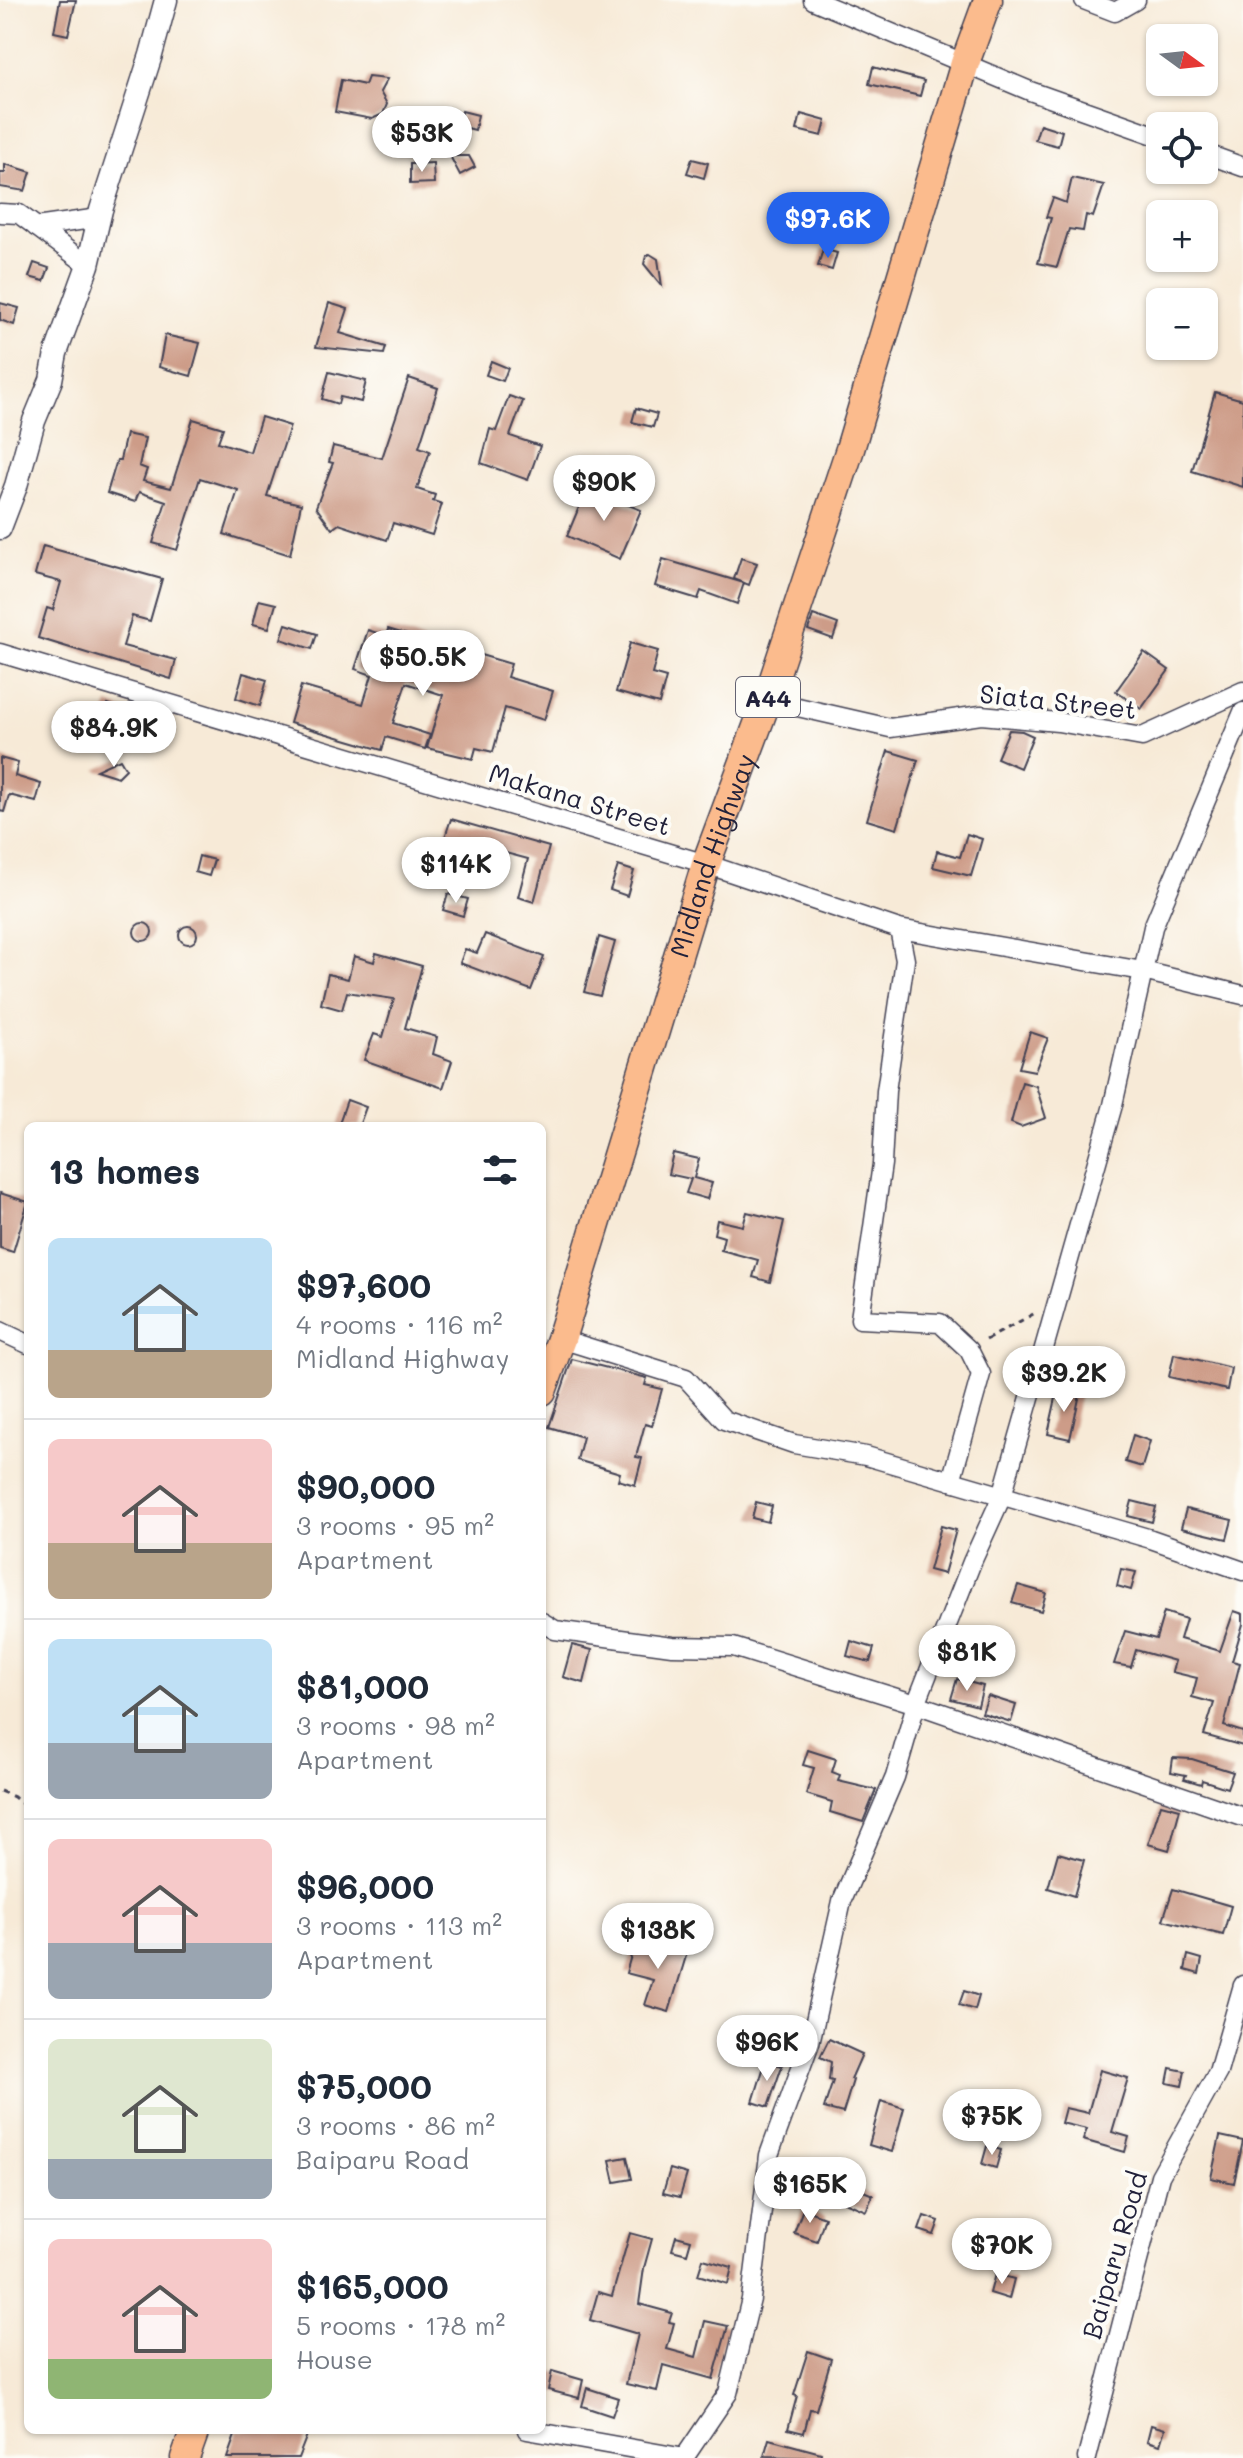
<!DOCTYPE html>
<html lang="en">
<head>
<meta charset="utf-8">
<style>
	:root { --surface:#fff; --page:#f2f2f3; --text:#1f2937; --muted:#747a83; --line:#e0e1e3; --accent:#2563eb }
	body { margin:0; font-family:Mali,sans-serif; background:var(--page); color:var(--text); height:100vh; display:flex; flex-direction:column; font-size:30px; white-space:nowrap }
	* { box-sizing:border-box; margin:0 }
	p { font-size:26px; color:var(--muted) }
	.icon { flex:none; width:44px; height:44px; fill:none; stroke:currentColor; stroke-width:2; stroke-linecap:round; stroke-linejoin:round }
	.map { position:relative; flex:1; overflow:hidden }
	.drawer { position:absolute; left:24px; top:1122px; width:522px; height:1312px; display:flex; flex-direction:column; background:var(--surface); border-radius:12px; box-shadow:0 2px 6px #0004 }
	.drawer>* { flex:none }
	.needle { width:52px; rotate:105deg }
	.fabs { position:absolute; left:1146px; top:24px; display:grid; gap:16px }
	.fabs a { display:grid; place-items:center; width:72px; height:72px; border-radius:12px; background:var(--surface); box-shadow:0 2px 6px #0004; font-size:40px }
	.price { position:absolute; translate:-50% -68px; padding:0 18px; border-radius:28px; background:#fff; color:#222; font-size:26px; line-height:52px; filter:drop-shadow(0 2px 4px #0008) }
	.price::after { content:''; position:absolute; left:50%; top:48px; width:24px; height:18px; margin-left:-12px; background:inherit; clip-path:polygon(0 0,100% 0,50% 100%) }
	.price.current { background:var(--accent); color:#fff }
	ul { padding:0; list-style:none }
	li { display:flex; align-items:center; gap:24px; height:200px; padding:0 24px }
	li+li { border-top:2px solid var(--line) }
	li span { display:grid; place-items:center; flex:none; width:224px; height:160px; border-radius:12px; color:#555 }
	li>.icon { margin-inline-start:auto }
	span .icon { width:96px; height:96px; fill:#fffc; stroke-width:1 }
	li b { font-size:34px }
	h2 { display:flex; justify-content:space-between; align-items:center; height:96px; padding:0 24px; font-size:34px }
	.map>svg:first-child { display:block }
	.building { fill:#cd9c88 }
	.lines { fill:none; stroke-linecap:round; stroke-linejoin:round }
	.minor-casing { stroke:#424052; stroke-width:21 }
	.tertiary-casing { stroke:#424052; stroke-width:25 }
	.primary-casing { stroke:#424052; stroke-width:31 }
	.path { stroke:#424052; stroke-width:3; stroke-dasharray:6 6; stroke-linecap:butt }
	.minor { stroke:#fff; stroke-width:18 }
	.tertiary { stroke:#fff; stroke-width:22 }
	.primary { stroke:#fbbb8d; stroke-width:28 }
	.labels { text-anchor:middle; dominant-baseline:central; stroke-width:8; stroke-linejoin:round; paint-order:stroke }
	.shield { fill:#fdfcf7; stroke:#646373; stroke-width:2 }
	.shield-label { font-size:24px; font-weight:bold; fill:#22223b }
	.street-label { font-size:26px; fill:#22223b; stroke:#fdfcf7 }
</style>
</head>
<body>
<div class="map">
<svg width="1243" height="2458" viewBox="0 0 1243 2458">
	<rect width="100%" height="100%" fill="#fdfcf7"/>
	<filter id="ink" filterUnits="userSpaceOnUse"><feTurbulence type="fractalNoise" baseFrequency=".0125" numOctaves="2"/><feDisplacementMap in="SourceGraphic" scale="16" xChannelSelector="R" yChannelSelector="G"/><feConvolveMatrix kernelMatrix="1 2 1 2 8 2 1 2 1" color-interpolation-filters="sRGB"/></filter>
	<filter id="wash" filterUnits="userSpaceOnUse"><feTurbulence type="fractalNoise" baseFrequency=".006" numOctaves="4" result="noise"/><feDisplacementMap in="SourceGraphic" scale="32" xChannelSelector="R" yChannelSelector="G"/><feGaussianBlur stdDeviation="1.8" result="paint"/><feColorMatrix in="noise" values="0 0 0 0 0 0 0 0 0 0 0 0 0 0 0 0 0 1.4 0 .05"/><feComposite in="paint" operator="in"/></filter>
	<g filter="url(#wash)">
		<rect width="100%" height="100%" fill="#f7ead7"/>
		<g id="blocks">
			<!-- building -->
			<g class="building">
				<polygon points="60,0 76,0 68,35 54,32"/>
				<polygon points="873,67 924,81 920,96 869,84"/>
				<polygon points="368,77 387,79 380,92 387,104 383,114 372,119 335,112 341,80 365,85"/>
				<polygon points="462,111 478,115 475,130 459,126"/>
				<polygon points="801,114 826,121 822,136 797,130"/>
				<polygon points="1040,124 1062,131 1058,146 1035,140"/>
				<polygon points="450,156 469,156 475,167 460,175"/>
				<polygon points="692,159 708,163 704,178 687,173"/>
				<polygon points="433,163 434,183 410,184 410,164"/>
				<polygon points="5,164 31,172 25,191 0,187 0,173 5,173"/>
				<polygon points="1072,178 1104,185 1093,217 1086,215 1083,231 1069,229 1057,267 1038,263 1051,218 1046,217 1053,198 1066,203"/>
				<polygon points="823,249 837,253 832,270 818,266"/>
				<polygon points="650,254 658,259 662,286 644,264 646,256"/>
				<polygon points="34,263 49,268 44,281 29,277"/>
				<polygon points="0,303 19,308 14,325 0,320"/>
				<polygon points="329,303 348,309 340,333 386,347 384,354 316,347"/>
				<polygon points="165,335 200,343 191,376 159,367"/>
				<polygon points="491,361 508,368 503,381 486,375"/>
				<polygon points="329,372 366,381 361,402 340,397 338,404 322,399"/>
				<polygon points="409,378 438,388 419,447 430,451 417,489 435,495 433,501 442,504 432,535 393,523 387,540 339,524 332,529 316,507 333,463 329,462 333,446 382,458"/>
				<polygon points="1215,392 1243,400 1243,487 1192,471"/>
				<polygon points="509,396 523,401 510,436 540,446 528,480 481,463 490,429 496,431"/>
				<polygon points="636,408 657,414 653,427 632,422"/>
				<polygon points="261,417 290,426 267,496 301,504 290,555 224,534 238,490 200,478 177,550 153,543 166,501 139,492 135,502 107,493 117,460 120,460 126,434 145,438 139,466 147,469 143,481 171,488 193,419 223,428 218,442 250,452"/>
				<polygon points="587,488 641,510 620,559 567,536"/>
				<polygon points="43,546 162,579 150,621 132,616 123,646 176,660 171,679 38,638 47,608 53,610 61,582 35,575"/>
				<polygon points="741,558 757,563 749,585 734,579"/>
				<polygon points="663,559 744,583 737,604 701,591 698,599 655,586"/>
				<polygon points="259,600 276,604 269,628 253,624"/>
				<polygon points="813,615 838,624 833,639 808,630"/>
				<polygon points="286,624 317,634 312,649 281,639"/>
				<polygon points="388,629 424,640 421,648 454,659 457,648 511,664 507,677 553,691 544,720 505,708 493,752 476,748 473,759 427,748 443,695 406,683 393,723 430,735 425,749 386,737 382,750 290,723 301,686 363,704 372,675 355,669 368,630 386,636"/>
				<polygon points="630,643 658,651 652,674 666,678 659,704 616,692"/>
				<polygon points="1144,652 1169,670 1141,709 1116,691"/>
				<polygon points="243,673 267,680 260,706 236,698"/>
				<polygon points="108,704 136,714 129,735 101,724"/>
				<polygon points="1009,730 1022,731 1033,736 1020,768 997,758"/>
				<polygon points="888,751 918,760 897,829 867,820"/>
				<polygon points="0,758 18,763 15,776 41,784 36,802 9,795 4,812 0,811"/>
				<polygon points="120,759 126,769 118,777 96,770"/>
				<polygon points="451,819 549,847 534,902 518,897 528,859 498,851 496,859 443,843"/>
				<polygon points="967,834 982,839 971,876 933,867 937,851 960,857"/>
				<polygon points="199,856 214,860 209,876 195,872"/>
				<polygon points="618,866 634,871 627,896 610,890"/>
				<polygon points="448,894 468,899 463,916 443,910"/>
				<circle cx="143" cy="932" r="9"/>
				<circle cx="188" cy="935" r="9"/>
				<polygon points="485,934 544,957 531,990 460,963 465,949 477,953"/>
				<polygon points="599,937 615,942 600,996 584,992"/>
				<polygon points="376,953 422,966 405,1028 437,1037 433,1054 452,1061 443,1088 364,1060 374,1034 383,1037 394,999 347,992 342,1010 321,1004 328,974 348,979 354,956 374,962"/>
				<polygon points="1030,1032 1048,1038 1035,1071 1019,1068"/>
				<polygon points="1022,1082 1036,1086 1046,1118 1021,1127 1011,1123"/>
				<polygon points="347,1100 366,1107 359,1126 338,1126"/>
				<polygon points="673,1153 699,1159 694,1178 712,1183 707,1199 686,1193 691,1179 668,1174"/>
				<polygon points="0,1193 28,1202 13,1252 0,1248"/>
				<polygon points="747,1212 784,1221 770,1282 753,1277 758,1260 721,1250 724,1237 714,1234 717,1220 743,1226"/>
				<polygon points="1174,1354 1231,1368 1227,1390 1169,1377"/>
				<polygon points="572,1359 647,1378 645,1385 662,1389 652,1426 645,1424 636,1457 642,1458 635,1485 618,1480 620,1473 577,1460 583,1437 549,1427"/>
				<polygon points="1058,1389 1080,1394 1070,1439 1048,1434"/>
				<polygon points="1133,1435 1150,1441 1142,1467 1125,1462"/>
				<polygon points="1132,1501 1156,1507 1152,1522 1128,1516"/>
				<polygon points="756,1502 772,1506 768,1522 752,1518"/>
				<polygon points="1186,1509 1232,1520 1227,1539 1181,1528"/>
				<polygon points="941,1526 956,1530 944,1574 929,1570"/>
				<polygon points="1121,1569 1136,1572 1131,1590 1117,1586"/>
				<polygon points="1018,1585 1046,1593 1041,1611 1012,1603"/>
				<polygon points="1234,1611 1243,1614 1243,1624 1232,1661 1240,1663 1224,1726 1243,1732 1243,1746 1204,1735 1214,1703 1192,1697 1197,1678 1172,1672 1175,1661 1136,1650 1131,1667 1114,1664 1125,1631 1156,1639 1164,1612 1186,1619 1180,1639 1220,1651"/>
				<polygon points="851,1641 874,1648 870,1662 847,1656"/>
				<polygon points="572,1645 592,1650 584,1683 563,1677"/>
				<polygon points="957,1679 983,1686 978,1706 951,1699"/>
				<polygon points="988,1696 1016,1705 1011,1722 982,1713"/>
				<polygon points="808,1750 836,1759 832,1772 840,1775 838,1781 876,1790 863,1822 830,1812 832,1802 806,1794 814,1768 803,1765"/>
				<polygon points="1173,1758 1192,1759 1233,1772 1227,1788 1202,1780 1201,1784 1184,1779 1186,1775 1171,1772"/>
				<polygon points="1161,1804 1180,1809 1169,1850 1148,1844"/>
				<polygon points="1058,1853 1084,1860 1074,1896 1048,1888"/>
				<polygon points="1173,1889 1231,1906 1223,1935 1163,1920"/>
				<polygon points="636,1938 687,1953 669,2012 645,2005 653,1980 626,1973"/>
				<polygon points="1188,1955 1202,1959 1199,1974 1185,1970"/>
				<polygon points="964,1991 979,1996 975,2010 959,2005"/>
				<polygon points="829,2039 862,2054 851,2079 853,2080 843,2113 824,2108 833,2081 829,2080 831,2062 820,2057"/>
				<polygon points="766,2060 782,2066 768,2107 753,2102"/>
				<polygon points="1170,2068 1185,2071 1182,2086 1167,2083"/>
				<polygon points="1100,2070 1128,2078 1112,2132 1129,2137 1125,2152 1083,2140 1087,2129 1061,2123 1065,2108 1088,2113"/>
				<polygon points="881,2101 904,2108 892,2152 869,2145"/>
				<polygon points="1220,2136 1243,2141 1234,2183 1211,2178"/>
				<polygon points="987,2146 1001,2150 996,2168 982,2164"/>
				<polygon points="627,2157 632,2179 615,2182 610,2160"/>
				<polygon points="670,2169 687,2174 680,2197 663,2193"/>
				<polygon points="849,2185 873,2195 866,2211 842,2201"/>
				<polygon points="803,2209 825,2217 817,2241 794,2233"/>
				<polygon points="924,2216 939,2221 934,2235 919,2230"/>
				<polygon points="630,2233 652,2239 644,2268 639,2304 672,2313 669,2322 674,2323 667,2349 696,2357 705,2321 728,2326 713,2379 663,2365 657,2391 626,2384 638,2334 590,2320 598,2292 612,2296"/>
				<polygon points="676,2236 691,2240 687,2254 672,2250"/>
				<polygon points="703,2259 732,2267 728,2284 698,2275"/>
				<polygon points="995,2274 1014,2279 1009,2299 990,2293"/>
				<polygon points="808,2351 831,2359 816,2410 810,2409 804,2433 788,2429 797,2396 794,2395"/>
				<polygon points="552,2371 583,2380 579,2398 548,2390"/>
				<polygon points="587,2388 618,2398 612,2416 582,2406"/>
				<polygon points="1151,2425 1165,2429 1160,2445 1147,2441"/>
				<polygon points="237,2430 309,2430 298,2458 227,2458"/>
				<polygon points="769,2439 821,2453 820,2458 764,2456"/>
			</g>
		</g>
	</g>
	<g filter="url(#ink)">
		<use href="#blocks" fill-opacity="0" stroke="#424052" stroke-width="2"/>
		<g class="lines">
			<defs>
				<g id="minor">
					<polyline points="813,0 1030,91 1160,137"/>
					<polyline points="1084,0 1115,12 1136,0"/>
					<polyline points="1204,153 1243,167"/>
					<polyline points="0,213 19,214 88,265"/>
					<polyline points="36,227 99,218"/>
					<polyline points="0,653 706,864 899,929 1143,971 1243,995"/>
					<polyline points="767,700 890,728 981,715 1058,722 1142,737 1243,691"/>
					<polyline points="899,929 905,960 886,1091 882,1164 860,1319 940,1323 969,1350 981,1374 951,1481"/>
					<polyline points="0,1331 28,1344"/>
					<polyline points="561,1339 686,1378 724,1420 794,1444 866,1456 1151,1539 1243,1571"/>
					<polyline points="542,1622 555,1630 672,1646 733,1647 916,1704 1243,1817"/>
					<polyline points="527,2430 685,2458"/>
					<polyline points="684,2458 728,2393 751,2299 769,2155 810,2043 842,1901 895,1777 916,1704 972,1562 1002,1496 1113,1105 1153,927 1243,712"/>
					<polyline points="1087,2458 1160,2176 1218,2072 1243,1985"/>
				</g>
				<polyline id="tertiary" points="0,528 16,486 34,421 51,380 56,353 88,265 101,210 151,55 166,0"/>
				<g id="primary">
					<path id="s1" d="M542,1391l19,-52 145,-475 61,-164 83,-251 115,-386 23,-63"/>
					<polyline points="185,2458 195,2430"/>
				</g>
			</defs>
			<!-- minor casing -->
			<use href="#minor" class="minor-casing"/>
			<!-- tertiary casing -->
			<use href="#tertiary" class="tertiary-casing"/>
			<!-- primary casing -->
			<use href="#primary" class="primary-casing"/>
			<!-- path -->
			<g class="path">
				<polyline points="986,1340 1035,1313"/>
				<polyline points="0,1791 14,1797 28,1809"/>
			</g>
			<!-- minor -->
			<use href="#minor" class="minor"/>
			<!-- tertiary -->
			<use href="#tertiary" class="tertiary"/>
			<!-- primary -->
			<use href="#primary" class="primary"/>
		</g>
	</g>
	<g class="labels">
		<!-- shield labels -->
		<rect class="shield" x="736" y="677" width="64" height="40" rx="6"/>
		<g class="shield-label">
			<text x="768" y="697">A44</text>
		</g>
		<!-- street labels -->
		<g class="street-label">
			<text transform="translate(1058 701) rotate(6)">Siata Street</text>
			<text transform="translate(580 799) rotate(17)">Makana Street</text>
			<text stroke="none"><textPath href="#s1" startOffset="562">Midland Highway</textPath></text>
			<text transform="translate(1114 2255) rotate(-74)">Baiparu Road</text>
		</g>
	</g>
</svg>
<div class="fabs">
<a><svg class="needle" viewBox="-14 -14 28 28"><path d="M0-13l5 13h-10z" fill="#e53935"/><path d="M0 13l5-13h-10z" fill="#747a83"/></svg></a>
<a><svg class="icon" aria-label="locate" viewBox="0 0 24 24"><circle cx="12" cy="12" r="6"/><path d="M12 2v4M12 18v4M2 12h4M18 12h4"/></svg></a>
<a>+</a>
<a>−</a>
</div>
<b class="price" style="left:422px;top:174px">$53K</b>
<b class="price current" style="left:828px;top:260px">$97.6K</b>
<b class="price" style="left:604px;top:523px">$90K</b>
<b class="price" style="left:423px;top:698px">$50.5K</b>
<b class="price" style="left:114px;top:769px">$84.9K</b>
<b class="price" style="left:456px;top:905px">$114K</b>
<b class="price" style="left:1064px;top:1414px">$39.2K</b>
<b class="price" style="left:967px;top:1693px">$81K</b>
<b class="price" style="left:658px;top:1971px">$138K</b>
<b class="price" style="left:767px;top:2083px">$96K</b>
<b class="price" style="left:992px;top:2157px">$75K</b>
<b class="price" style="left:810px;top:2225px">$165K</b>
<b class="price" style="left:1002px;top:2286px">$70K</b>
<section class="drawer">
<h2>13 homes<svg class="icon" aria-label="filters" viewBox="0 0 24 24"><path d="M4 7h16M4 17h16"/><circle cx="9" cy="7" r="2"/><circle cx="15" cy="17" r="2"/></svg></h2>
<ul>
<li><span style="background:linear-gradient(#bfe0f5 70%,#b9a48a 0)"><svg class="icon" aria-label="home" viewBox="0 0 24 24"><path d="M3 11l9-7 9 7M6 9v11h12V9"/></svg></span><div><b>$97,600</b><p>4 rooms · 116 m²</p><p>Midland Highway</p></div></li>
<li><span style="background:linear-gradient(#f6c9c9 65%,#b9a48a 0)"><svg class="icon" aria-label="home" viewBox="0 0 24 24"><path d="M3 11l9-7 9 7M6 9v11h12V9"/></svg></span><div><b>$90,000</b><p>3 rooms · 95 m²</p><p>Apartment</p></div></li>
<li><span style="background:linear-gradient(#bfe0f5 65%,#9aa5b1 0)"><svg class="icon" aria-label="home" viewBox="0 0 24 24"><path d="M3 11l9-7 9 7M6 9v11h12V9"/></svg></span><div><b>$81,000</b><p>3 rooms · 98 m²</p><p>Apartment</p></div></li>
<li><span style="background:linear-gradient(#f6c9c9 65%,#9aa5b1 0)"><svg class="icon" aria-label="home" viewBox="0 0 24 24"><path d="M3 11l9-7 9 7M6 9v11h12V9"/></svg></span><div><b>$96,000</b><p>3 rooms · 113 m²</p><p>Apartment</p></div></li>
<li><span style="background:linear-gradient(#dfe7d0 75%,#9aa5b1 0)"><svg class="icon" aria-label="home" viewBox="0 0 24 24"><path d="M3 11l9-7 9 7M6 9v11h12V9"/></svg></span><div><b>$75,000</b><p>3 rooms · 86 m²</p><p>Baiparu Road</p></div></li>
<li><span style="background:linear-gradient(#f6c9c9 75%,#8fb573 0)"><svg class="icon" aria-label="home" viewBox="0 0 24 24"><path d="M3 11l9-7 9 7M6 9v11h12V9"/></svg></span><div><b>$165,000</b><p>5 rooms · 178 m²</p><p>House</p></div></li>
</ul>
</section>
</div>
</body>
</html>
